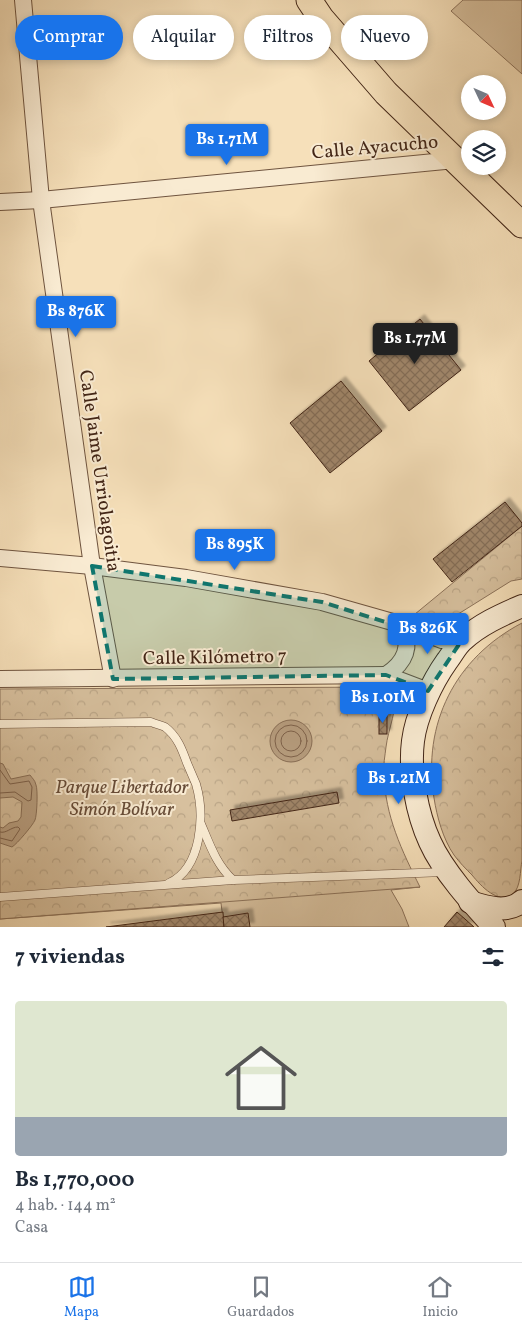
<!DOCTYPE html>
<html lang="es">
<head>
<meta charset="utf-8">
<style>
	:root { --surface:#fff; --page:#f2f2f3; --text:#1f2937; --muted:#747a83; --line:#e0e1e3; --accent:#1a73e8 }
	body { margin:0; font-family:Vollkorn,serif; background:var(--page); color:var(--text); height:100vh; display:flex; flex-direction:column; font-size:19px; white-space:nowrap }
	* { box-sizing:border-box; margin:0 }
	p { font-size:16px; color:var(--muted) }
	.icon { flex:none; width:28px; height:28px; fill:none; stroke:currentColor; stroke-width:2; stroke-linecap:round; stroke-linejoin:round }
	.map { position:relative; height:927px; overflow:hidden }
	.details { display:flex; flex-direction:column; background:var(--surface); flex:1 }
	.details>* { flex:none }
	.banner { position:absolute; left:15px; top:15px; width:492px; height:45px; display:flex; gap:10px }
	.needle { width:32px; rotate:134deg }
	.buttons { position:absolute; left:461px; top:75px; display:grid; gap:10px }
	.buttons a { display:grid; place-items:center; width:45px; height:45px; border-radius:50%; background:var(--surface); box-shadow:0 2px 8px #0003; font-size:25px }
	.price { position:absolute; translate:-50% -42px; padding:0 11px; border-radius:5px; background:var(--accent); color:#fff; font-size:16px; line-height:32px; filter:drop-shadow(0 1px 2px #0008) }
	.price::after { content:''; position:absolute; left:50%; top:30px; width:15px; height:11px; margin-left:-8px; background:inherit; clip-path:polygon(0 0,100% 0,50% 100%) }
	.price.on { background:#222; color:#fff }
	ul { padding:0; list-style:none }
	li { display:grid; align-content:center; gap:10px; height:265px; padding:0 15px }
	li span { display:grid; place-items:center; height:155px; border-radius:5px; color:#555 }
	li>.icon { margin-inline-start:auto }
	span .icon { width:90px; height:90px; fill:#fffc; stroke-width:1 }
	li b { font-size:21px }
	h2 { display:flex; justify-content:space-between; align-items:center; height:60px; padding:0 15px; font-size:21px }
	.chip { padding:0 18px; border-radius:22px; background:var(--surface); box-shadow:0 2px 8px #0003; font-size:18px; line-height:45px }
	.chip.on { background:var(--accent); color:#fff }
	.dock { display:flex; justify-content:space-around; align-items:center; height:70px; border-top:1px solid var(--line); background:var(--surface); font-size:14px; color:var(--muted) }
	.dock a { display:grid; justify-items:center; gap:2px }
	.dock .on { color:var(--accent) }
	.map>svg:first-child { display:block }
	.grass { fill:#d7c09e; stroke:#8c725a }
	.park { fill:url(#park-crowns); stroke:#8c725a }
	.water { fill:#b9a082; stroke:#896f57 }
	.lines { fill:none; stroke-linecap:round; stroke-linejoin:round }
	.shore { stroke:#7e624c; stroke-width:1 }
	.building { fill:url(#building-cross-hatch); stroke:#422516; filter:url(#shadow) }
	.service-casing { stroke:#6f543f; stroke-width:9 }
	.minor-casing { stroke:#6f543f; stroke-width:18 }
	.secondary-casing { stroke:#422516; stroke-width:24 }
	.primary-casing { stroke:#422516; stroke-width:27 }
	.service { stroke:#f9ebd2; stroke-width:8 }
	.minor { stroke:#f9ebd2; stroke-width:16 }
	.secondary { stroke:#f9ebd2; stroke-width:22 }
	.primary { stroke:#f6e0ba; stroke-width:25 }
	.marked { fill:#0f766e; fill-opacity:0.2; stroke:#0f766e; stroke-width:4; stroke-dasharray:10 6; stroke-linejoin:round }
	.labels { text-anchor:middle; dominant-baseline:central; stroke-width:4; stroke-linejoin:round; paint-order:stroke }
	.street-label { font-size:19px; fill:#422516; stroke:#f9ebd2 }
	.park-label { font-size:19px; font-style:italic; fill:#674c38; stroke:#f9ebd2 }
</style>
</head>
<body>
<div class="map">
<svg width="522" height="927" viewBox="0 0 522 927">
	<defs>
		<pattern id="park-crowns" width="20" height="18" patternUnits="userSpaceOnUse" patternTransform="scale(1.25)"><rect width="20" height="18" fill="#d7c09e"/><path d="M2 6a3 3 0 1 1 6 0M12 15a3 3 0 1 1 6 0" fill="none" stroke="#baa587"/></pattern>
		<pattern id="building-cross-hatch" width="8" height="8" patternUnits="userSpaceOnUse" patternTransform="scale(1.25)"><rect width="8" height="8" fill="#a0866b"/><path d="M0 0l8 8M0 8l8-8" fill="none" stroke="#846d57"/></pattern>
		<filter id="shadow"><feDropShadow dx="4.5" dy="-4.5" stdDeviation="1" flood-color="#0004"/></filter>
	</defs>
	<rect width="100%" height="100%" fill="#f6e0ba"/>
	<filter id="stains"><feTurbulence type="fractalNoise" baseFrequency=".004" numOctaves="4"/><feColorMatrix values="0 0 0 0 .2 0 0 0 0 .09 0 0 0 0 .02 0 0 0 .5 -.17"/></filter>
	<radialGradient id="worn" r=".72"><stop offset=".6" stop-color="#630" stop-opacity="0"/><stop offset="1" stop-color="#630" stop-opacity=".3"/></radialGradient>
	<!-- grass -->
	<g class="grass">
		<polygon points="463,0 522,0 522,74 451,11"/>
		<polygon points="420,887 391,890 402,909 409,927 224,927 221,903 0,919 0,906"/>
	</g>
	<!-- park -->
	<g class="park">
		<polygon points="522,526 522,579 511,581 439,626 409,619"/>
		<path d="M522,623v238c-2,9 -1,26 -9,33 -15,11 -32,-8 -41,-19 -6,-6 -13,-13 -18,-20 -11,-16 -17,-38 -20,-57 -12,-74 21,-140 88,-175z"/>
		<path d="M387,687l8,4c3,16 -7,39 -9,56 -1,9 -3,18 -2,27 1,42 18,77 36,113l-420,32v-230z"/>
	</g>
	<!-- water -->
	<g class="water">
		<circle cx="291" cy="741" r="21"/>
		<path d="M0,763l3,1 8,15 19,-4c2,3 5,5 6,10 2,5 1,30 -1,35 -2,5 -18,24 -23,27l-12,-4v-16l3,1 6,-5 9,-2 3,-4 1,-15 -9,-5 -13,1z"/>
	</g>
	<g class="lines">
		<!-- shore -->
		<g class="shore">
			<circle cx="291" cy="741" r="16"/>
			<circle cx="291" cy="741" r="10"/>
			<polyline points="0,770 10,784 29,781 32,787 31,800 28,801 15,792 0,793"/>
			<path d="M0,832c6,2 11,-5 18,-5l2,2 -8,12 -12,-3"/>
		</g>
	</g>
	<!-- building -->
	<g class="building">
		<polygon points="420,319 461,370 409,411 369,361"/>
		<polygon points="341,381 382,431 330,473 290,423"/>
		<polygon points="505,502 522,523 522,526 452,582 433,559"/>
		<rect x="379" y="714" width="8" height="20"/>
		<polygon points="337,792 339,803 232,821 230,810"/>
		<polygon points="223,912 224,927 106,927"/>
		<polygon points="457,912 474,927 444,927"/>
		<polygon points="248,913 250,927 224,927 223,917"/>
	</g>
	<g class="lines">
		<defs>
			<g id="service">
				<path d="M0,724l151,-2c4,2 10,3 14,5 12,9 17,22 22,36 3,7 6,14 9,21 9,31 6,84 -27,99"/>
				<path d="M201,824c9,21 15,40 32,56"/>
				<polyline points="0,897 233,880 445,872"/>
			</g>
			<g id="minor">
				<polyline points="23,0 41,200 92,566 113,679"/>
				<polyline points="0,202 41,200 455,160"/>
				<polyline points="0,558 92,566 186,578 322,602 403,625 442,640 462,640"/>
				<path d="M386,675c20,-13 25,-28 17,-50"/>
				<polyline points="0,679 386,675 428,691"/>
			</g>
			<g id="secondary">
				<path d="M470,902c16,5 38,12 52,-1"/>
				<path d="M494,927c-22,-24 -51,-56 -64,-85 -13,-28 -21,-70 -17,-101 3,-25 19,-59 34,-80 5,-6 9,-15 16,-21 16,-15 38,-25 59,-34"/>
			</g>
			<polyline id="primary" points="309,0 321,18 386,93 522,225"/>
		</defs>
		<!-- service casing -->
		<use href="#service" class="service-casing"/>
		<!-- minor casing -->
		<use href="#minor" class="minor-casing"/>
		<!-- secondary casing -->
		<use href="#secondary" class="secondary-casing"/>
		<!-- primary casing -->
		<use href="#primary" class="primary-casing"/>
		<!-- service -->
		<use href="#service" class="service"/>
		<!-- minor -->
		<use href="#minor" class="minor"/>
		<!-- secondary -->
		<use href="#secondary" class="secondary"/>
		<!-- primary -->
		<use href="#primary" class="primary"/>
	</g>
	<!-- marked area -->
	<path class="marked" d="M92,566l230,36 120,38h20l-34,51 -42,-16 -273,4z"/>
	<g class="labels">
		<!-- street labels -->
		<g class="street-label">
			<text transform="translate(375 148) rotate(-5)">Calle Ayacucho</text>
			<text transform="translate(99 471) rotate(82)">Calle Jaime Urriolagoitia</text>
			<text transform="translate(215 658) rotate(-1)">Calle Kilómetro 7</text>
		</g>
		<!-- park labels -->
		<g class="park-label">
			<text x="122" y="788">Parque Libertador<tspan x="122" dy="22">Simón Bolívar</tspan></text>
		</g>
	</g>
	<rect width="100%" height="100%" filter="url(#stains)"/>
	<rect width="100%" height="100%" fill="url(#worn)"/>
</svg>
<div class="buttons">
<a><svg class="needle" viewBox="-14 -14 28 28"><path d="M0-13l5 13h-10z" fill="#e53935"/><path d="M0 13l5-13h-10z" fill="#747a83"/></svg></a>
<a><svg class="icon" aria-label="layers" viewBox="0 0 24 24"><path d="M12 4l9 5-9 5-9-5zM3 14l9 5 9-5"/></svg></a>
</div>
<b class="price" style="left:227px;top:166px">Bs 1.71M</b>
<b class="price" style="left:76px;top:338px">Bs 876K</b>
<b class="price on" style="left:415px;top:365px">Bs 1.77M</b>
<b class="price" style="left:235px;top:571px">Bs 895K</b>
<b class="price" style="left:428px;top:655px">Bs 826K</b>
<b class="price" style="left:383px;top:724px">Bs 1.01M</b>
<b class="price" style="left:399px;top:805px">Bs 1.21M</b>
<div class="banner">
<a class="chip on">Comprar</a>
<a class="chip">Alquilar</a>
<a class="chip">Filtros</a>
<a class="chip">Nuevo</a>
</div>
</div>
<section class="details">
<h2>7 viviendas<svg class="icon" aria-label="filters" viewBox="0 0 24 24"><path d="M4 7h16M4 17h16"/><circle cx="9" cy="7" r="2"/><circle cx="15" cy="17" r="2"/></svg></h2>
<ul>
<li><span style="background:linear-gradient(#dfe7d0 75%,#9aa5b1 0)"><svg class="icon" aria-label="home" viewBox="0 0 24 24"><path d="M3 11l9-7 9 7M6 9v11h12V9"/></svg></span><div><b>Bs 1,770,000</b><p>4 hab. · 144 m²</p><p>Casa</p></div></li>
</ul>
</section>
<nav class="dock">
<a class="on"><svg class="icon" aria-label="map" viewBox="0 0 24 24"><path d="M3 6l6-2 6 2 6-2v14l-6 2-6-2-6 2zM9 4v14M15 6v14"/></svg>Mapa</a>
<a><svg class="icon" aria-label="saved" viewBox="0 0 24 24"><path d="M7 4h10v16l-5-4-5 4z"/></svg>Guardados</a>
<a><svg class="icon" aria-label="home" viewBox="0 0 24 24"><path d="M3 11l9-7 9 7M6 9v11h12V9"/></svg>Inicio</a>
</nav>
</body>
</html>
